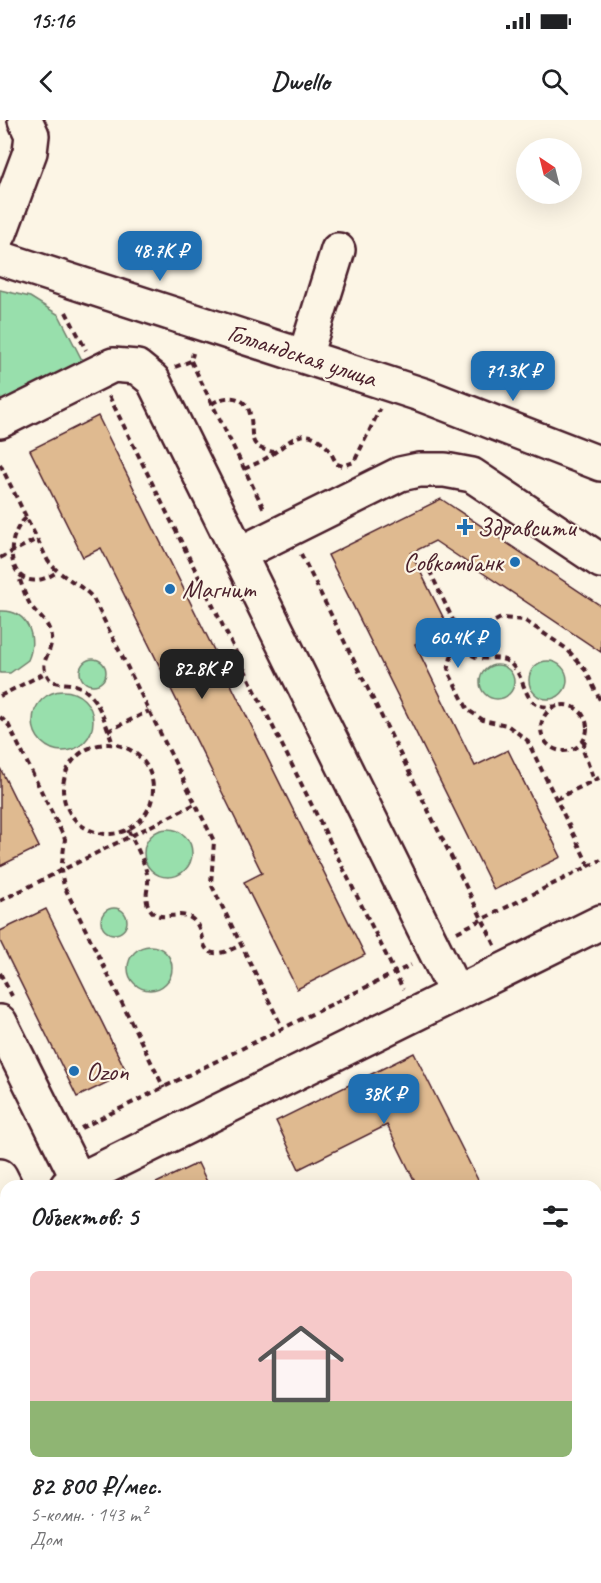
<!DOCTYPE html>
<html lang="ru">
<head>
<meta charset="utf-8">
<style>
	:root { --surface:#fff; --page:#f2f2f2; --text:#202124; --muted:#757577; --accent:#1f6fb2 }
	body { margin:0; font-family:Caveat,sans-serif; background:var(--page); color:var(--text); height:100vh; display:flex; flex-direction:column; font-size:22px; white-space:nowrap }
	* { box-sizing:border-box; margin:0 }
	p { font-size:20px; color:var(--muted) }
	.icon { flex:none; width:33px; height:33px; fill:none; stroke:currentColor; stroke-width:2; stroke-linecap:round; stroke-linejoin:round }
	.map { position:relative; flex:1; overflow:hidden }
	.drawer { position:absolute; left:0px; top:1060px; width:602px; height:404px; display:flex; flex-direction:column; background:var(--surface); border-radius:18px 18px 0 0; box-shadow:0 6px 24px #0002 }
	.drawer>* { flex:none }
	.needle { width:39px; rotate:325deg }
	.controls { position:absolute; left:516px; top:18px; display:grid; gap:12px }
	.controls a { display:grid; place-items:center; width:66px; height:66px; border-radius:50%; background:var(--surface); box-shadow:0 6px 24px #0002; font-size:30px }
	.price { position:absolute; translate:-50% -51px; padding:0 14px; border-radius:12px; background:var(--accent); color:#fff; font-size:20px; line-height:39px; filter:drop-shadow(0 2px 3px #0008) }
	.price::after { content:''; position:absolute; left:50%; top:36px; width:18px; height:14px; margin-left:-9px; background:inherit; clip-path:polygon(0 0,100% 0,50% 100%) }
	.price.active { background:#222; color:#fff }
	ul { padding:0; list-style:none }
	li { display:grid; align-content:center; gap:12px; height:318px; padding:0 30px }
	li span { display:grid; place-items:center; height:186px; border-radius:9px; color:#555 }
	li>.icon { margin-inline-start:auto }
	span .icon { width:108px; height:108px; fill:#fffc; stroke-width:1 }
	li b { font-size:26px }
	h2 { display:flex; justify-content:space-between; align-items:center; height:72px; padding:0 30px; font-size:26px }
	.status { display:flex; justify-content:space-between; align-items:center; height:42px; padding:0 30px; background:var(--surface); direction:ltr }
	.status svg { height:16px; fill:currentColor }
	header { display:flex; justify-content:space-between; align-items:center; height:78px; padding:0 30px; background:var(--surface); font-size:27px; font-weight:700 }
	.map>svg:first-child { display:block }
	.built { fill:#f3e3cc }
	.green { fill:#98dfac; stroke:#717f6c; stroke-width:1.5 }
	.building { fill:#dfba90; stroke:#4a1f2b; stroke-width:1.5 }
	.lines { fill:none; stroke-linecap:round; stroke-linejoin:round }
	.minor-casing { stroke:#4a1f2b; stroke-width:38 }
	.path { stroke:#4a1f2b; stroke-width:4; stroke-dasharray:6 4.5; stroke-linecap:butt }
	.minor { stroke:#fcf5e5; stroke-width:33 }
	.poi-dot { fill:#1f6fb2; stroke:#fcf5e5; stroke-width:2 }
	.labels { text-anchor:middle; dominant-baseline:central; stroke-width:4.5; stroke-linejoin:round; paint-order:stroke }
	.street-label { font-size:26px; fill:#4a1f2b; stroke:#fcf5e5 }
	.poi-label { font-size:26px; fill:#4a1f2b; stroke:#fcf5e5; text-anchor:start }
</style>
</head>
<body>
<div class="status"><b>15:16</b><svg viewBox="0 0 49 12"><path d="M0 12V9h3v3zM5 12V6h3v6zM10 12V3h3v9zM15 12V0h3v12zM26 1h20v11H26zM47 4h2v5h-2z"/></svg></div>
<header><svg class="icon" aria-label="back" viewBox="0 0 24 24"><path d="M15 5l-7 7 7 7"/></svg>Dwello<svg class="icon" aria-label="search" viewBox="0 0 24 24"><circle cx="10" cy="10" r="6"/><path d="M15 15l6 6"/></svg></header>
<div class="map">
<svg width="601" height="1463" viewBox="0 0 601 1463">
	<rect width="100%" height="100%" fill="#fcf5e5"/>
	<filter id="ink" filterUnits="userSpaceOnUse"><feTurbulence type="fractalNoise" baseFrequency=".0167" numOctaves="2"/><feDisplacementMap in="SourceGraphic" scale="12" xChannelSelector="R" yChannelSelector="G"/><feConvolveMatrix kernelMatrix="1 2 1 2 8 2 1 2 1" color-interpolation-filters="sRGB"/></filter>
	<g filter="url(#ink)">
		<!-- built -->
		<polygon class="built" points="0,1241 6,1253 6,1458 106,1458 109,1463 0,1463"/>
		<!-- green -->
		<g class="green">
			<polygon points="0,170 30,177 59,195 86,248 0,290"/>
			<path d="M0,491c28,-2 38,27 28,49l-18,13h-10z"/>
			<circle cx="93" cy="552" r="13"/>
			<circle cx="548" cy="560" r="19"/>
			<circle cx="497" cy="562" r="17"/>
			<circle cx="63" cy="601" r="30"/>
			<circle cx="168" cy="733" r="24"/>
			<circle cx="114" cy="801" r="13"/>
			<circle cx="150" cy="848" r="22"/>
		</g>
		<!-- building -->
		<g class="building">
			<polygon points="98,296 365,835 297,869 244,762 262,753 222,672 101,428 83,437 30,330"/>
			<polygon points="441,379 601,486 601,532 435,421 411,433 448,507 415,524 475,646 508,630 561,737 494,770 328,435"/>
			<polygon points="0,648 39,727 0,746"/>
			<polygon points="46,789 127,953 77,977 0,821 0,811"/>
			<polygon points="414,933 481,1066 417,1066 387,1005 299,1049 276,1001"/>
			<polygon points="198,1043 209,1066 150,1066"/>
			<polygon points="601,1322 601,1454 596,1457 596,1325"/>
			<polygon points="172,1458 237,1458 239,1463 175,1463"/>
			<polygon points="329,1458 405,1458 407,1463 324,1463"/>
		</g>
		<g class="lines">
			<defs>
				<g id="minor">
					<polyline points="0,113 30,32 32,15 25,0"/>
					<polyline points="0,138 423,275 601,344"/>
					<polyline points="305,236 338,130"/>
					<polyline points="0,301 113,245 137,247 153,260 456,873"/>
					<polyline points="239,434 400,354 419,350 445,350 472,355 601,441"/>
					<polyline points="0,902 79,1061"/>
					<polyline points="0,1056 6,1068"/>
					<polyline points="67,1066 601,802"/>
					<polyline points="0,1099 6,1097"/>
				</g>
			</defs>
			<!-- minor casing -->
			<use href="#minor" class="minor-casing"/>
			<!-- path -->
			<g class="path">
				<polyline points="66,192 86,230"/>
				<polyline points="191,241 265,391"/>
				<polyline points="175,247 191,241 193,233"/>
				<polyline points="109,276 403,869"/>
				<path d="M212,284c13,-10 34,-9 38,10 5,19 -6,34 25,38"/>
				<path d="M0,344l48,97c13,17 32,22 45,37l121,243 -3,43 72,145"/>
				<path d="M244,349c11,-5 21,-9 30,-16 16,-12 30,-28 50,-9 6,5 9,14 13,20l6,2 11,-4 26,-53"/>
				<path d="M26,398c-26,22 -17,85 31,54"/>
				<polyline points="301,434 495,825"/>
				<polyline points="0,438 37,419"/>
				<path d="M425,441l43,91c13,13 30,0 43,12 19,19 9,48 47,42"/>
				<path d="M20,460c3,9 6,18 11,26 8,11 19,17 20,31 2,19 -16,24 0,44 8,3 16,2 24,4 23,7 31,40 38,59"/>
				<polyline points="0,576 45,553"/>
				<circle cx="564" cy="608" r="23"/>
				<polyline points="0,597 8,604 65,719 61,751 64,766 164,968"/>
				<polyline points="108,611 149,591"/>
				<polyline points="585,621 583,630 594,660"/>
				<circle cx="108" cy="669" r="45"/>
				<polyline points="556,679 601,657"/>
				<path d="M128,710c7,14 17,32 20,48 1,9 -4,19 0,27 9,21 27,5 41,12 23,11 0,54 52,28"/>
				<polyline points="589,746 527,620 507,605 483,600 468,590 448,551 452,533 463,517 501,498 524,500 567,529 586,551 601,582"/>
				<polyline points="0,781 195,684"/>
				<polyline points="457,812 601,740"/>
				<polyline points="0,853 12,876"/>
				<polyline points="81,1008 411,845"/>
			</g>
			<!-- minor -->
			<use href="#minor" class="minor"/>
		</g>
	</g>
	<!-- markers -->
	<g class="poi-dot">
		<path d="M462 398h6v6h6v6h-6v6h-6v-6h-6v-6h6z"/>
		<circle cx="515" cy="442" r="6"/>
		<circle cx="170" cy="469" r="6"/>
		<circle cx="74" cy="951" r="6"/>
	</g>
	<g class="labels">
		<!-- street labels -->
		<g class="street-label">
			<text transform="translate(302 235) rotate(18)">Голландская улица</text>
		</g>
		<!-- poi labels -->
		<g class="poi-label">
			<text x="477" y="407">Здравсити</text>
			<text x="503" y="442" text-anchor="end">Совкомбанк</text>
			<text x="182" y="469">Магнит</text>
			<text x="86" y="951">Ozon</text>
		</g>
	</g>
</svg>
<div class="controls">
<a><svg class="needle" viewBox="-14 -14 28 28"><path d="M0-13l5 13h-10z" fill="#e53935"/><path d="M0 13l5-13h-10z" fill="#757577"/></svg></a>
</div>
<b class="price" style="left:160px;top:162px">48.7K ₽</b>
<b class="price" style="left:513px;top:282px">71.3K ₽</b>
<b class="price" style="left:458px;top:549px">60.4K ₽</b>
<b class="price active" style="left:202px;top:580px">82.8K ₽</b>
<b class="price" style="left:384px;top:1005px">38K ₽</b>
<section class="drawer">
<h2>Объектов: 5<svg class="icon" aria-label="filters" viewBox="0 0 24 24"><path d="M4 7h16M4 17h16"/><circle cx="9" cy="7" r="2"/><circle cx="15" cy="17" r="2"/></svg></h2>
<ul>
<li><span style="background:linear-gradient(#f6c9c9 70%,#8fb573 0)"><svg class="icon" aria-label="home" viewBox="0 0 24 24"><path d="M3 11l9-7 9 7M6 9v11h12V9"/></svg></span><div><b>82 800 ₽/мес.</b><p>5-комн. · 143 m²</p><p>Дом</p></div></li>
</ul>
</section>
</div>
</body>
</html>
